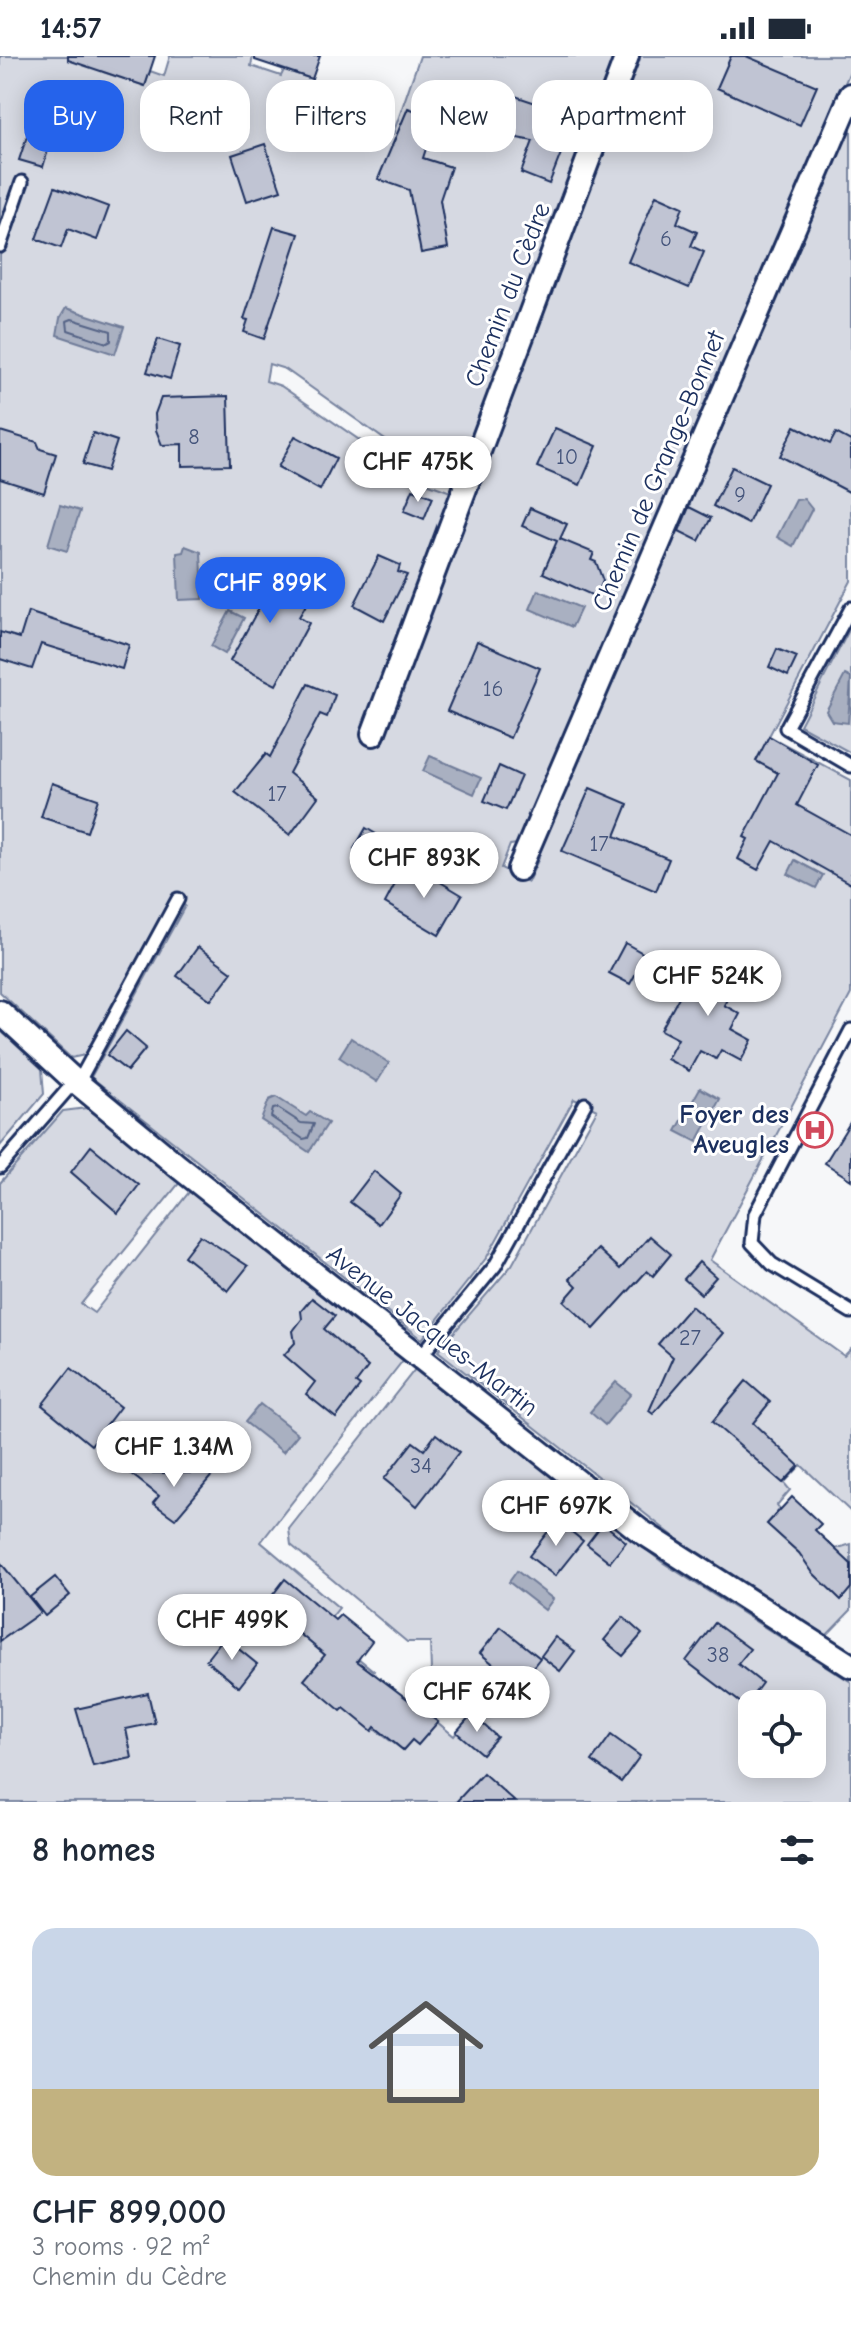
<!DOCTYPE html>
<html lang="en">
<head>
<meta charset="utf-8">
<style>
	:root { --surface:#fff; --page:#f6f6f7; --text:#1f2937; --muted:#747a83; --accent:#2563eb }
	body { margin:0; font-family:"Comic Neue",sans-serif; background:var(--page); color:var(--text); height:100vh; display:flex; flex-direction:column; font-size:30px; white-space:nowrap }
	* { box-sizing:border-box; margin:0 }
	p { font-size:26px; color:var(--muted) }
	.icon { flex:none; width:44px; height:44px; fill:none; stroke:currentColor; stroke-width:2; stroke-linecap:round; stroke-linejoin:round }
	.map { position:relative; height:1746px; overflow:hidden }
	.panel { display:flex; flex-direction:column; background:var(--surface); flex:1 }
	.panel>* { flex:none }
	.guide { position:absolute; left:24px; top:24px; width:804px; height:72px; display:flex; gap:16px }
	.controls { position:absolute; left:738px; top:1634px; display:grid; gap:16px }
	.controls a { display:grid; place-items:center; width:88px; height:88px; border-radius:16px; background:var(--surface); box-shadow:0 4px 20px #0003; font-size:40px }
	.price { position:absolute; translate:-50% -68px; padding:0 18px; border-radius:28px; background:#fff; color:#222; font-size:26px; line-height:52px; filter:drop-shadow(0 2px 4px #0008) }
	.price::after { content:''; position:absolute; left:50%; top:48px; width:24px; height:18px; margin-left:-12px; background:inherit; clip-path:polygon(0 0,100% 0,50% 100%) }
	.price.on { background:var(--accent); color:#fff }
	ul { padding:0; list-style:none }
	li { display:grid; align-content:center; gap:16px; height:424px; padding:0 32px }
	li span { display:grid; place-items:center; height:248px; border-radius:24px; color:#555 }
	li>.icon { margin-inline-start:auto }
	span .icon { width:144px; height:144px; fill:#fffc; stroke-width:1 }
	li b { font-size:34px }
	h2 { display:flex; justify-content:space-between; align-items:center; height:96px; padding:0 32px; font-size:34px }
	.tag { padding:0 28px; border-radius:24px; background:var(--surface); box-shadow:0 4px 20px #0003; font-size:28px; line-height:72px }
	.tag.on { background:var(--accent); color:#fff }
	.status { display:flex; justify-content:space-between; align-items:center; height:56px; padding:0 40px; background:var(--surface); direction:ltr }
	.status svg { height:22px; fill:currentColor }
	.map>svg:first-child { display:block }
	.green { fill:#d6d9e2; stroke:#7884a0; stroke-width:2; fill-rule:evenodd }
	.water { fill:#a9b0c1; stroke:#707c99; stroke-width:2 }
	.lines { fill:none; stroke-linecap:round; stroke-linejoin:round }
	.shore { stroke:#546386; stroke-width:2 }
	.building { fill:#c0c4d3; stroke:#1b2f5e; stroke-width:2 }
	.lane-casing { stroke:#1b2f5e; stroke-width:17 }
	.street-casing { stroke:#1b2f5e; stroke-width:28 }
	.lane { stroke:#fff; stroke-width:11 }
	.street { stroke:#fff; stroke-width:22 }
	.labels { text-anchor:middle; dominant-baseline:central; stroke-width:6; stroke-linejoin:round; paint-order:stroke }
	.number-label { font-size:22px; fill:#44547b }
	.street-label { font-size:26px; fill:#1b2f5e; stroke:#fff }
	.poi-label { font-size:26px; font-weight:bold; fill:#1b2f5e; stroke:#fff; text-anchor:end }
</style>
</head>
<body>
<div class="status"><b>14:57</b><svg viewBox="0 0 49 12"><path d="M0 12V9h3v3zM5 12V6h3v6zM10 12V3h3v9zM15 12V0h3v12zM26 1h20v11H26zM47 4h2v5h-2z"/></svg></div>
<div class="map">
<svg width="851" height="1746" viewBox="0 0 851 1746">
	<rect width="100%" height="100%" fill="#f6f7f9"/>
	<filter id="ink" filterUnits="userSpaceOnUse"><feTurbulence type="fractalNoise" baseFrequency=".0125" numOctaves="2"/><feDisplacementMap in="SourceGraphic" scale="16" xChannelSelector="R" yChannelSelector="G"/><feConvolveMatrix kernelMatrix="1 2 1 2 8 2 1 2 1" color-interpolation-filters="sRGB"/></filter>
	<g filter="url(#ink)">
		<!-- green -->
		<g class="green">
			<polygon points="0,0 102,0 103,16 145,30 150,15 164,20 170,0 253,0 251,10 281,20 284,14 312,23 304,50 393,78 420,0 621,0 468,408 455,419 412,403 285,313 269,308 266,325 281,330 416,423 456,438 635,0 851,0 851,13 517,788 510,789 501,812 528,826 539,802 537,796 851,66 851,525 769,680 851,724 851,938 710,1204 844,1300 851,1293 851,1456 801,1409 784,1427 790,1434 777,1449 780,1453 767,1468 799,1497 818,1477 835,1493 851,1488 851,1554 826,1580 686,1490 438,1295 512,1209 597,1054 574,1043 487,1201 422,1283 91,1021 185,850 173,838 85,999 71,1002 0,936"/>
			<polygon points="851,570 851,697 800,669"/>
			<polygon points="0,974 42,1013 44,1038 0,1090"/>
			<path d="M87,1052l94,73 -100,123 13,9 96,-122 214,168 -143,183 78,66 -17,21 52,42 -30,36 59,43 28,-33 23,19 22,-27 -45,-38 -1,-29h-23l-116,-97 -2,-16 127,-161 246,194 189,120v120h-851v-619l63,-72zM752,1648h60v60h-60z"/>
		</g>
		<!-- water -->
		<g class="water">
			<polygon points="66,252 124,271 115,298 57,279 60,262"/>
			<polygon points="804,443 812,453 793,490 777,481 796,444"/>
			<polygon points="60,449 80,455 67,495 48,489"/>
			<polygon points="185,490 201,496 203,543 179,544 177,497 183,496"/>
			<polygon points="538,534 581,552 572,571 530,553"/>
			<polygon points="230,555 244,562 225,598 211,590"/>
			<polygon points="845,619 851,622 848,667 832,665 826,655"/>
			<polygon points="430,700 481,722 474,738 423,715"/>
			<polygon points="795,804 823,819 816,832 788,818"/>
			<polygon points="351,982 389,1007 377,1026 339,1001"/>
			<polygon points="700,1032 720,1043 697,1086 676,1075"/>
			<polygon points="276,1041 306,1060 310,1056 328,1067 309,1096 261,1064 269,1044"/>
			<polygon points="616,1326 631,1338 605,1369 590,1356"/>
			<polygon points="260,1348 298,1378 283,1396 245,1366"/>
			<polygon points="517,1515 553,1543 545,1554 509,1526"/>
		</g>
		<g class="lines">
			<!-- shore -->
			<g class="shore">
				<polygon points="72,263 111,275 111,285 107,287 68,274 67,265"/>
				<polygon points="278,1052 301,1067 314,1068 308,1082 303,1083 271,1061 273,1053"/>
			</g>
		</g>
		<!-- building -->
		<g class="building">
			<polygon points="68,0 155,0 145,30 68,4"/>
			<polygon points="255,0 320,0 312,23 255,4"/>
			<polygon points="731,0 746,0 817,30 800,69 717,32"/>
			<polygon points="503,36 548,51 538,77 565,87 549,128 521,117 533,85 496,78"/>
			<polygon points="408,52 436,62 423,102 451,111 440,144 448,192 421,197 409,134 378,123"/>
			<polygon points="29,74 52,81 43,111 19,104"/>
			<polygon points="265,88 281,134 247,145 232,99"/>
			<polygon points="55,131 109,151 97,184 68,173 61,192 36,183"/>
			<polygon points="656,139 683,151 677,167 697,176 691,190 704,196 689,232 628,206"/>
			<polygon points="274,171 299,178 264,283 244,276 248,264 244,263"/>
			<polygon points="158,283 180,290 170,323 147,316"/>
			<polygon points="228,340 230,409 182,410 182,388 162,389 156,374 155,358 161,342"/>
			<polygon points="795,370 830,388 836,377 851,385 851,437 780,400"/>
			<polygon points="555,372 597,390 580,429 537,411"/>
			<polygon points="0,375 37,386 40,393 56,398 44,437 0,423"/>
			<polygon points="93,377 117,385 107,415 83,408"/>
			<polygon points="295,380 336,402 320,434 278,411"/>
			<polygon points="732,411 767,428 748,468 713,450"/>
			<polygon points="413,433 433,441 424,463 404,455"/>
			<polygon points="689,451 711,462 699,485 679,475"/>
			<polygon points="530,452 567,468 560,483 594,497 591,504 596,506 603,525 596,541 543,517 557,485 522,470"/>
			<polygon points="379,500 400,509 398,516 407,519 384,565 354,549"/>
			<polygon points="245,507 310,542 299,561 309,567 276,629 230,605 261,548 232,532"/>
			<polygon points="28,556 129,589 122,613 41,588 32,613 0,603 0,576 20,582"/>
			<polygon points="477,585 540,612 510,682 447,655"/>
			<polygon points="777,593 797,601 788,620 769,611"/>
			<polygon points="308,628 335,639 327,661 320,658 289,717 318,741 290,779 235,736 266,698 270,701"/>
			<polygon points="769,680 818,709 797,749 851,779 851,828 774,785 758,814 738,803 748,783 744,781 778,717 756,705"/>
			<polygon points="499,710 521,720 506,754 484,745"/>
			<polygon points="52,727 98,743 87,776 41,761"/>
			<polygon points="590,732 628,748 615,780 669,803 656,835 562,795"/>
			<polygon points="366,772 386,784 375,805 354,793"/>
			<polygon points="404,811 419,819 422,815 462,839 439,879 385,847"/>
			<polygon points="625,887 646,899 630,928 609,917"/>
			<polygon points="198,891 232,916 211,944 177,920"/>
			<polygon points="725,895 747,906 724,949 740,958 732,973 752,984 741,1005 721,994 716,1003 700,995 689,1015 667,1003 678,983 661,974 686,928 702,937"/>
			<polygon points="126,975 146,992 127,1015 107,999"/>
			<polygon points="851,1065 851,1124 825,1107"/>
			<polygon points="91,1090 139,1129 118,1157 71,1116"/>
			<polygon points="374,1115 401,1138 379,1168 350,1146"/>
			<polygon points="200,1179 248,1210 228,1235 184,1200"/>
			<polygon points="650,1180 671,1198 653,1220 647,1215 594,1273 564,1245 577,1230 570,1223 598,1193 620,1213"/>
			<polygon points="699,1206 716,1221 701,1238 684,1223"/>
			<polygon points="312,1242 335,1260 324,1273 368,1311 356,1327 360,1330 336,1362 306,1338 315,1326 284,1299 295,1287 293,1275 302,1263 301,1255"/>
			<polygon points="691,1250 723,1277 653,1358 649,1355 673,1301 658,1288"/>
			<polygon points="71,1312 120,1351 91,1389 42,1349"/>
			<polygon points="746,1325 770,1346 753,1367 799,1410 783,1427 712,1366"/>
			<polygon points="436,1378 459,1396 417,1450 384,1423 413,1386 424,1394"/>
			<polygon points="130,1417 214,1417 175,1463 153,1447 159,1440"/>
			<polygon points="792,1441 821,1468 815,1474 851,1508 851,1532 841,1544 813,1517 799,1497 767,1468"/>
			<polygon points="557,1464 583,1485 555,1520 529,1500"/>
			<polygon points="603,1467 626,1486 610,1506 587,1488"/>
			<polygon points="0,1506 41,1556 0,1585"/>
			<polygon points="55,1521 70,1539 45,1560 30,1541"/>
			<polygon points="285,1523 335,1564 340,1559 372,1585 357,1605 438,1666 418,1689 412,1684 403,1694 375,1671 372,1675 344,1652 341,1655 304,1624 325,1599 265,1549"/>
			<polygon points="623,1561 642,1578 623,1600 604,1584"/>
			<polygon points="715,1567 750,1593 738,1608 762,1627 745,1650 686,1605"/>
			<polygon points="501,1571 540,1602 510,1640 490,1624 499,1613 480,1597"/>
			<polygon points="224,1581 257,1608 239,1631 206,1604"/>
			<polygon points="555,1581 575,1595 560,1615 541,1600"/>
			<polygon points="148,1637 155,1667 126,1673 132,1702 93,1710 76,1653"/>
			<polygon points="472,1658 497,1681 482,1698 456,1676"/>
			<polygon points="611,1679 640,1700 621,1726 592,1705"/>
			<polygon points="483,1717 515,1746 456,1746"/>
		</g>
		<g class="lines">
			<defs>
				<g id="lane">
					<polyline points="0,190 22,126"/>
					<polyline points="851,552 786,672 851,710"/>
					<polyline points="851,974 755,1158 752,1187 772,1208 851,1256"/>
					<polyline points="78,1027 178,843"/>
					<polyline points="0,1111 75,1025"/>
					<polyline points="420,1301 495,1210 585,1048"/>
				</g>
				<g id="street">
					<polyline points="373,678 627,0"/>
					<polyline points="519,813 851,39"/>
					<polyline points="0,956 75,1025 179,1111 639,1474 851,1610"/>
				</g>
			</defs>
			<!-- lane casing -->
			<use href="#lane" class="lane-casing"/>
			<!-- street casing -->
			<use href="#street" class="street-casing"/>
			<!-- lane -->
			<use href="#lane" class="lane"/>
			<!-- street -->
			<use href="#street" class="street"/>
		</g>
	</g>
	<!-- icons -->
	<defs>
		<symbol id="hospital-ring" viewBox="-11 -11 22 22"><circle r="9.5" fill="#fff" stroke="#d1495b" stroke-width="1.5"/><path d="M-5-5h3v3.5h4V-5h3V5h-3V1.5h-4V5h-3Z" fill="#d1495b"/></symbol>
	</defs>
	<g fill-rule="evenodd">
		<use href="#hospital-ring" x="795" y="1054" width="40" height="40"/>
	</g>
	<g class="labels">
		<!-- number labels -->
		<g class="number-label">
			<text x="666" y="183">6</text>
			<text x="194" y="381">8</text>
			<text x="567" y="401">10</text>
			<text x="740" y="439">9</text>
			<text x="493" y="633">16</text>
			<text x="277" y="738">17</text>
			<text x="599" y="788">17</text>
			<text x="690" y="1282">27</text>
			<text x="421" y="1410">34</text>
			<text x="718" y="1599">38</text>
		</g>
		<!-- street labels -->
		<g class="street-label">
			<text transform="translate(508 239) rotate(-69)">Chemin du Cèdre</text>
			<text transform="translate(659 415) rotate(-67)">Chemin de Grange-Bonnet</text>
			<text transform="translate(432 1275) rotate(38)">Avenue Jacques-Martin</text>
		</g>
		<!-- poi labels -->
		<g class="poi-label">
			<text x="789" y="1059">Foyer des<tspan x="789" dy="30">Aveugles</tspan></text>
		</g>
	</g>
</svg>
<div class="controls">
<a><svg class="icon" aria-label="locate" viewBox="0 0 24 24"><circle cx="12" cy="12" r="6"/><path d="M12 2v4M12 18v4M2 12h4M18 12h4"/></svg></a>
</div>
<b class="price" style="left:418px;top:448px">CHF 475K</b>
<b class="price on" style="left:270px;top:569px">CHF 899K</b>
<b class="price" style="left:424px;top:844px">CHF 893K</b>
<b class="price" style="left:708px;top:962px">CHF 524K</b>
<b class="price" style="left:174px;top:1433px">CHF 1.34M</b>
<b class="price" style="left:556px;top:1492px">CHF 697K</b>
<b class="price" style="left:232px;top:1606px">CHF 499K</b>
<b class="price" style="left:477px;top:1678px">CHF 674K</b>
<div class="guide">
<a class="tag on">Buy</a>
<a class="tag">Rent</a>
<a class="tag">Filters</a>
<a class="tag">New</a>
<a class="tag">Apartment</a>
</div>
</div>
<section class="panel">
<h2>8 homes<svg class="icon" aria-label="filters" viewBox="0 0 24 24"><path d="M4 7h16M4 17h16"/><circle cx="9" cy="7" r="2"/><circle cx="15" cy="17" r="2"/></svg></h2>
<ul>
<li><span style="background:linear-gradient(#c9d6e8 65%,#c2b280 0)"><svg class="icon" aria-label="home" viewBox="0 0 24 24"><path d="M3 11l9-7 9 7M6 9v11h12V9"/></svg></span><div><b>CHF 899,000</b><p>3 rooms · 92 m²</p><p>Chemin du Cèdre</p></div></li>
</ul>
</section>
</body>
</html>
